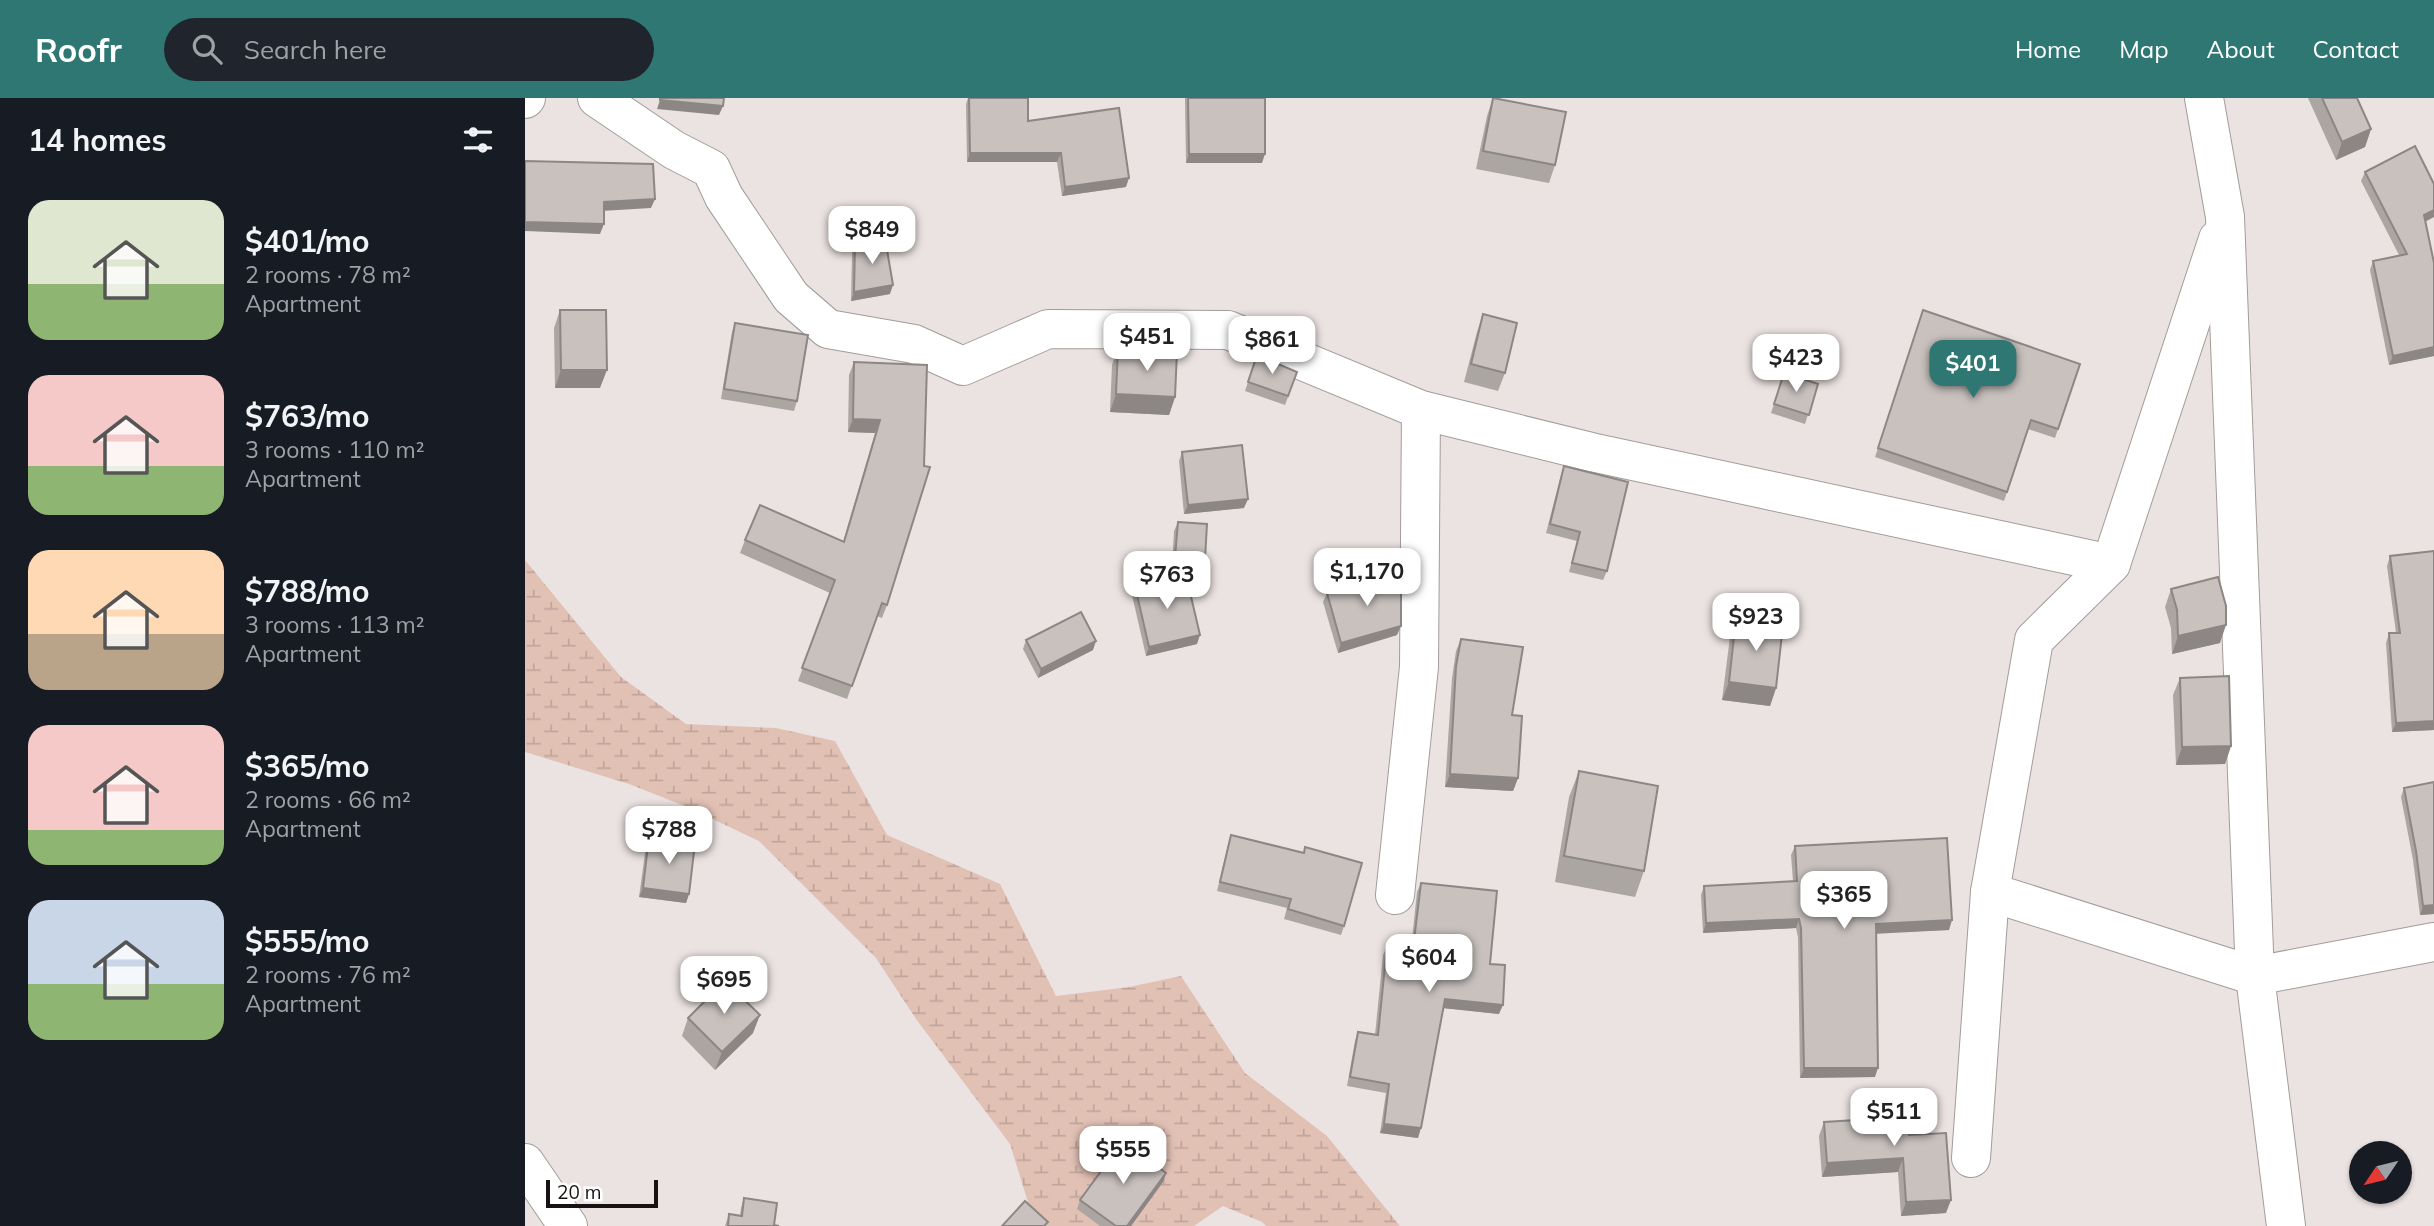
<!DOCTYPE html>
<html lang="en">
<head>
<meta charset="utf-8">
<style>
	:root { --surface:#171b24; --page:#20242c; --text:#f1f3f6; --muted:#9ea1a6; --accent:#2e7773 }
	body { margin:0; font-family:Mulish,sans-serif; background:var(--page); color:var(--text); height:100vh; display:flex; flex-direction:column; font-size:26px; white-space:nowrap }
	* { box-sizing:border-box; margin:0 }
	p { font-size:23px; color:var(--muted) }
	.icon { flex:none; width:38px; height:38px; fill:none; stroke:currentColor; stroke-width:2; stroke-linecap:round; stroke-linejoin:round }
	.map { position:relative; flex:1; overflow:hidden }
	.side { display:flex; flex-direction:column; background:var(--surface); width:525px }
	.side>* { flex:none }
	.needle { width:46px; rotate:235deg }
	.controls { position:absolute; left:1824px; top:1043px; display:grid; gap:14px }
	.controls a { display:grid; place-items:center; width:63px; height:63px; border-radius:50%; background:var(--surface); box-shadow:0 2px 5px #0004; font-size:35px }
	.scale { position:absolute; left:21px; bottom:18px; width:112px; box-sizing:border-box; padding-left:7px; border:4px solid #161312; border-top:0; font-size:19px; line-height:24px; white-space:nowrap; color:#161312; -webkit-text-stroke:5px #fff; paint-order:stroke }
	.price { position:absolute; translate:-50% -60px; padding:0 16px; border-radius:14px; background:#fff; color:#222; font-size:23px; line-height:46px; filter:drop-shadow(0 2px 4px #0008) }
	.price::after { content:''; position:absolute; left:50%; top:42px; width:21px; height:16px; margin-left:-10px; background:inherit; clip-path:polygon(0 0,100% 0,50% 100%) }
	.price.on { background:var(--accent); color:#fff }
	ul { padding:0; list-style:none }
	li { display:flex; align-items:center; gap:21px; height:175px; padding:0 28px }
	li span { display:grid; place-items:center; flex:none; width:196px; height:140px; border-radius:21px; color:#555 }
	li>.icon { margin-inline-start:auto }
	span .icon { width:84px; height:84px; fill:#fffc; stroke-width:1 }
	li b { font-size:30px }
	h2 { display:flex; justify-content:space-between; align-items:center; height:84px; padding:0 28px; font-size:30px }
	header { display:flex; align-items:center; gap:42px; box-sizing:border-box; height:98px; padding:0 35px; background:var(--accent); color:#fff }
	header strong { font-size:33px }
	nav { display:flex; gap:38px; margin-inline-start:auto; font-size:24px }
	.search { width:490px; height:63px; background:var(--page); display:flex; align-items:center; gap:18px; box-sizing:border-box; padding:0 24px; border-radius:38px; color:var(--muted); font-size:26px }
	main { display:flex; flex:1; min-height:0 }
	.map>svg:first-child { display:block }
	.wetland { fill:url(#wetland-marsh) }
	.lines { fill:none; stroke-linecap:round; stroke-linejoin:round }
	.minor-casing { stroke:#a39c9a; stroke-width:40 }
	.minor { stroke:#fff; stroke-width:38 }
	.wall { fill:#aca6a3 }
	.shaded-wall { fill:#8c8785 }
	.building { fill:#c8c1be; stroke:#8c8785; stroke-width:2 }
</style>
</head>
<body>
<header>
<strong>Roofr</strong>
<div class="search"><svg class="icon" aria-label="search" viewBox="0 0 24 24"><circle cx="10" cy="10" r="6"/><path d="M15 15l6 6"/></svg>Search here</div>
<nav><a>Home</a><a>Map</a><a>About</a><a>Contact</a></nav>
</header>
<main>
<section class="side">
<h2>14 homes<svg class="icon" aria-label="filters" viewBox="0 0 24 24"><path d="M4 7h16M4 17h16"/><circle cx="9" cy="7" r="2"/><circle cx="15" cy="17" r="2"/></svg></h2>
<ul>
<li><span style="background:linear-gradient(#dfe7d0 60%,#8fb573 0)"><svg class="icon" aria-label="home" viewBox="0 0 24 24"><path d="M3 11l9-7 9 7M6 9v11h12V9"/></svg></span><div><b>$401/mo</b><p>2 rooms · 78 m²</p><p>Apartment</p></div></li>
<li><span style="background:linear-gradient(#f6c9c9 65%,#8fb573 0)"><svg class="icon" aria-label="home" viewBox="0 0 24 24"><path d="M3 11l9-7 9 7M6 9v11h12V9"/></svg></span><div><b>$763/mo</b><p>3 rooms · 110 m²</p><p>Apartment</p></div></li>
<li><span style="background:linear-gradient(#ffd9b3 60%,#b9a48a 0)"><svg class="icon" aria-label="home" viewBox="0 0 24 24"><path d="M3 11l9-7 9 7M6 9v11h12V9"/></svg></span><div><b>$788/mo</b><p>3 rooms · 113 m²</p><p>Apartment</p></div></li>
<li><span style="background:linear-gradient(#f6c9c9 75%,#8fb573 0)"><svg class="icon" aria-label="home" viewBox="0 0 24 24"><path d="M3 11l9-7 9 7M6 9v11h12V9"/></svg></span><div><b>$365/mo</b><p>2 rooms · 66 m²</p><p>Apartment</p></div></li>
<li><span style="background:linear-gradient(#c9d6e8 60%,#8fb573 0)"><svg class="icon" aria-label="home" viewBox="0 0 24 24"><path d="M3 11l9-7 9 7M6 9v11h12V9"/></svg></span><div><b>$555/mo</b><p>2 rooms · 76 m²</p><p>Apartment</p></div></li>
</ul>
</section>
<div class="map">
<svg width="1909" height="1128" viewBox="0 0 1909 1128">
	<defs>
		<pattern id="wetland-marsh" width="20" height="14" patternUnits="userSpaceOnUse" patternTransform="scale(1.75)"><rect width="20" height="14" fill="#e2c1b5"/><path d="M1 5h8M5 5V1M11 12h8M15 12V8" fill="none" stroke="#c1a59b"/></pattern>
	</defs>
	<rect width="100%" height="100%" fill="#ebe3e1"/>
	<!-- wetland -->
	<polygon class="wetland" points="0,462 96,579 161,626 251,630 310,643 362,737 475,786 531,898 604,889 656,878 720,975 802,1038 875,1128 741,1128 737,1124 698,1108 669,1128 504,1128 506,1114 485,1046 391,921 351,860 234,743 162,709 104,686 0,654"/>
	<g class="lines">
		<defs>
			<g id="minor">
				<polyline points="72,0 149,52 186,71 199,99 266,199 303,231 389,246 438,268 523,231 703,232 896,312 1066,354 1586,466"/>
				<polyline points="1679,0 1700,119 1730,878 1761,1128"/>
				<polyline points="0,1 1,0"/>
				<polyline points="1465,794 1730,878 1909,844"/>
				<polyline points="870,797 894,569 896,312"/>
				<polyline points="1446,1060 1465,794 1509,542 1586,466 1693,141"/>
				<polyline points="0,1065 43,1128"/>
			</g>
		</defs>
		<!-- minor casing -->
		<use href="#minor" class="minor-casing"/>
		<!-- minor -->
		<use href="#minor" class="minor"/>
	</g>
	<!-- wall -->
	<g class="wall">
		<polygon points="443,0 503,0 503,23 601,89 537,98 532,64 442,64 441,6"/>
		<polygon points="660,0 740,0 737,65 661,65"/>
		<polygon points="968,0 1030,67 1024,85 951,71 962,18"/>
		<polygon points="1783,0 1832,0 1846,31 1840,49 1811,62"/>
		<polygon points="1840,74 1900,124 1909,165 1909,258 1864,267 1845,172 1848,163 1874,157 1836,83"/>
		<polygon points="330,146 365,196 326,203 327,155"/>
		<polygon points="35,212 75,290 30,290 29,230"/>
		<polygon points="1398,212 1555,266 1530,340 1503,331 1479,403 1350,359"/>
		<polygon points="958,216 980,275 973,293 939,284 952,234"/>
		<polygon points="210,225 272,303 269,313 196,301 207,234"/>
		<polygon points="593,250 650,299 644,317 585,314 587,267"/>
		<polygon points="732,257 772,274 760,307 720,293"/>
		<polygon points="329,264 399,368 362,507 357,520 352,518 322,601 273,583 305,495 215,455 220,442 318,444 350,335 323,334 324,277"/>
		<polygon points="1256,284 1293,286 1280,326 1246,315"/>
		<polygon points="657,354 719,410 659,416 654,363"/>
		<polygon points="1039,368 1082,473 1078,482 1044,474 1052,443 1021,435 1036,377"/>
		<polygon points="653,424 680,461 677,470 647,468 649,433"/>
		<polygon points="1909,453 1909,632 1867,634 1861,545 1864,535 1871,535 1862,468 1865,458"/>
		<polygon points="610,488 672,546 621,558 607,497"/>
		<polygon points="1646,491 1695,545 1647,556 1646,530 1640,509"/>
		<polygon points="802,495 872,537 813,555 798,504"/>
		<polygon points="1211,521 1251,590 1245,608 1197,602 1205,539"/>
		<polygon points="936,541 993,680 988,693 920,689 927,580 931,553"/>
		<polygon points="501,542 568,552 513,580 498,551"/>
		<polygon points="1655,580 1706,648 1700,666 1651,667 1648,597"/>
		<polygon points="1054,673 1119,773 1110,799 1030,784 1044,699"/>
		<polygon points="1879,690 1909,816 1895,817 1888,762 1876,699"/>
		<polygon points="706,737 819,828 816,837 759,821 762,810 692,793 703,747"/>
		<polygon points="124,739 164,796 161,805 114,799 121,748"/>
		<polygon points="1270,748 1424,832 1351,835 1350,979 1275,980 1273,839 1271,830 1178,835 1176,797 1179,788 1268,783 1266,757"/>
		<polygon points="896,785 965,866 974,916 919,910 893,1040 855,1035 861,995 822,988 830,943 833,934 850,937 858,857 862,848 886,851 892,794"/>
		<polygon points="163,920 228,935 190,972 157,938"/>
		<polygon points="1347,999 1384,1037 1421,1115 1376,1118 1373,1074 1297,1079 1294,1038 1299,1024 1342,1021 1342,1013"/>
		<polygon points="641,1075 638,1084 606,1128 575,1128 552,1111 555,1102"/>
		<polygon points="219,1100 249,1127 254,1128 200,1128 204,1116 215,1118 216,1110"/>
	</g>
	<!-- shaded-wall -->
	<g class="shaded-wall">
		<polygon points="135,2 198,8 194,17 132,11"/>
		<polygon points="1846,31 1840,49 1811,62 1817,44"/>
		<polygon points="445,55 536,55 532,64 442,64"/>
		<polygon points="664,56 740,56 737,65 661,65"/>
		<polygon points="604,80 601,89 537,98 540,89"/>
		<polygon points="130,101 126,110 76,113 79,104"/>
		<polygon points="1909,112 1909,119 1896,126 1899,117"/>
		<polygon points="0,124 79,126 75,136 0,133"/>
		<polygon points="368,187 365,196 326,203 329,194"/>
		<polygon points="1909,249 1909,258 1864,267 1868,258"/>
		<polygon points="36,272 82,272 75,290 30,290"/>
		<polygon points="591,296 650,299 644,317 585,314"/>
		<polygon points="328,321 355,322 350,335 323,334"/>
		<polygon points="723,401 719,410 659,416 663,407"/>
		<polygon points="650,459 680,461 677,470 647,468"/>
		<polygon points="1701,527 1695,545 1647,556 1653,538"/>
		<polygon points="876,528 872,537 813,555 816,545"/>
		<polygon points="675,537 672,546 621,558 624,549"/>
		<polygon points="571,543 568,552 513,580 516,571"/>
		<polygon points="1204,584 1251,590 1245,608 1197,602"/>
		<polygon points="1909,623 1909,632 1867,634 1871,625"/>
		<polygon points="1706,648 1700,666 1651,667 1657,649"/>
		<polygon points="925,676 993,680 988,693 920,689"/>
		<polygon points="118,790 164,796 161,805 114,799"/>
		<polygon points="1909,807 1909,816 1895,817 1898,808"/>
		<polygon points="1274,821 1271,830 1178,835 1181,825"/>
		<polygon points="1427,822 1424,832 1347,836 1351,826"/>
		<polygon points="920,901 978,907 974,916 917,910"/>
		<polygon points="235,917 228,935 190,972 197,954"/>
		<polygon points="1279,970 1353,970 1350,979 1275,980"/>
		<polygon points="859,1026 896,1030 893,1040 855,1035"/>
		<polygon points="1378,1060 1373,1074 1297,1079 1302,1065"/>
		<polygon points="641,1075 638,1084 606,1128 602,1128"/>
		<polygon points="1426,1102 1421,1115 1376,1118 1381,1104"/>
	</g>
	<!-- building -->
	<g class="building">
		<polygon points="135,0 199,0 198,8 135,2"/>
		<polygon points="444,0 503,0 503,23 594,10 604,80 540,89 536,55 445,55"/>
		<polygon points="663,0 740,0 740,56 664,56"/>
		<polygon points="968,0 1041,14 1030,67 958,53"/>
		<polygon points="1797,0 1832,0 1846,31 1817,44"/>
		<polygon points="1890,48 1909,86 1909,112 1899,117 1909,165 1909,249 1868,258 1848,163 1882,156 1840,74"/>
		<polygon points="0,63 128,66 130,101 79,104 79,126 0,124"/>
		<polygon points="360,140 368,187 329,194 330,146"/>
		<polygon points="35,212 81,212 82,272 36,272"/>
		<polygon points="1398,212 1555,266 1533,331 1506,322 1482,394 1353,350"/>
		<polygon points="958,216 992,225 980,275 946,266"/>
		<polygon points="210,225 283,237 272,303 199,291"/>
		<polygon points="593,250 652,253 650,299 591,296"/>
		<polygon points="732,257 772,274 763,298 723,284"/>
		<polygon points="329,264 402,267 399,368 405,369 362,507 357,505 327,588 277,570 310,482 220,442 235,407 319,444 355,322 328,321"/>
		<polygon points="1259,275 1293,286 1284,317 1249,306"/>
		<polygon points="717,347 723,401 663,407 657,354"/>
		<polygon points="1039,368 1103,384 1082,473 1047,465 1055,434 1025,426"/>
		<polygon points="653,424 682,426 680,461 650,459"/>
		<polygon points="1909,453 1909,623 1871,625 1864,535 1875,535 1865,458"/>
		<polygon points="870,475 876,495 876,528 816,545 802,495"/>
		<polygon points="661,477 675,537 624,549 610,488"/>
		<polygon points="1693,479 1701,508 1701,527 1653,538 1652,512 1646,491"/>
		<polygon points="556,514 571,543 516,571 501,542"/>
		<polygon points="1211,521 1258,527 1251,590 1204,584"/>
		<polygon points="936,541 998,549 987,617 997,618 993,680 925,676 931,568"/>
		<polygon points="1704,578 1706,648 1657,649 1655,580"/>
		<polygon points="1054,673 1133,688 1119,773 1039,758"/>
		<polygon points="1909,684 1909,807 1898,808 1891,753 1879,690"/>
		<polygon points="706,737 779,755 780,749 837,765 819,828 763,811 766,801 695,784"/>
		<polygon points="124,739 170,745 164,796 118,790"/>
		<polygon points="1422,740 1427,822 1351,826 1353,970 1279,970 1276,830 1274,821 1181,825 1179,788 1272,783 1270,748"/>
		<polygon points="896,785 972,793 965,866 980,867 978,907 920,901 896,1030 859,1026 864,986 825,979 833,934 853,937 862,848 888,851"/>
		<polygon points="200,883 235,917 197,954 163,920"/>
		<polygon points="1383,998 1384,1037 1421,1035 1426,1102 1381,1104 1378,1060 1302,1065 1299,1024 1348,1021 1347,999"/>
		<polygon points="598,1043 641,1075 602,1128 591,1128 555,1102"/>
		<polygon points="219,1100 252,1105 249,1127 254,1128 203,1128 204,1116 217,1118"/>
		<polygon points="500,1103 523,1124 519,1128 477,1128"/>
	</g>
</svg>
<div class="controls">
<a><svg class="needle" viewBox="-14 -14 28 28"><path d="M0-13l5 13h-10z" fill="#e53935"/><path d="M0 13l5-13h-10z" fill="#9ea1a6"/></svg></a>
</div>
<div class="scale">20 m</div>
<b class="price" style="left:347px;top:168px">$849</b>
<b class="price" style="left:622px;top:275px">$451</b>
<b class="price" style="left:747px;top:278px">$861</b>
<b class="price" style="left:1271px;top:296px">$423</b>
<b class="price on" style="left:1448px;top:302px">$401</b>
<b class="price" style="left:842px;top:510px">$1,170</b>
<b class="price" style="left:642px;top:513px">$763</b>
<b class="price" style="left:1231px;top:555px">$923</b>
<b class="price" style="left:144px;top:768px">$788</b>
<b class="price" style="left:1319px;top:833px">$365</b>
<b class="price" style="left:904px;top:896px">$604</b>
<b class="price" style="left:199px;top:918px">$695</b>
<b class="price" style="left:1369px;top:1050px">$511</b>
<b class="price" style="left:598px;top:1088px">$555</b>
</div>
</main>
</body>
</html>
